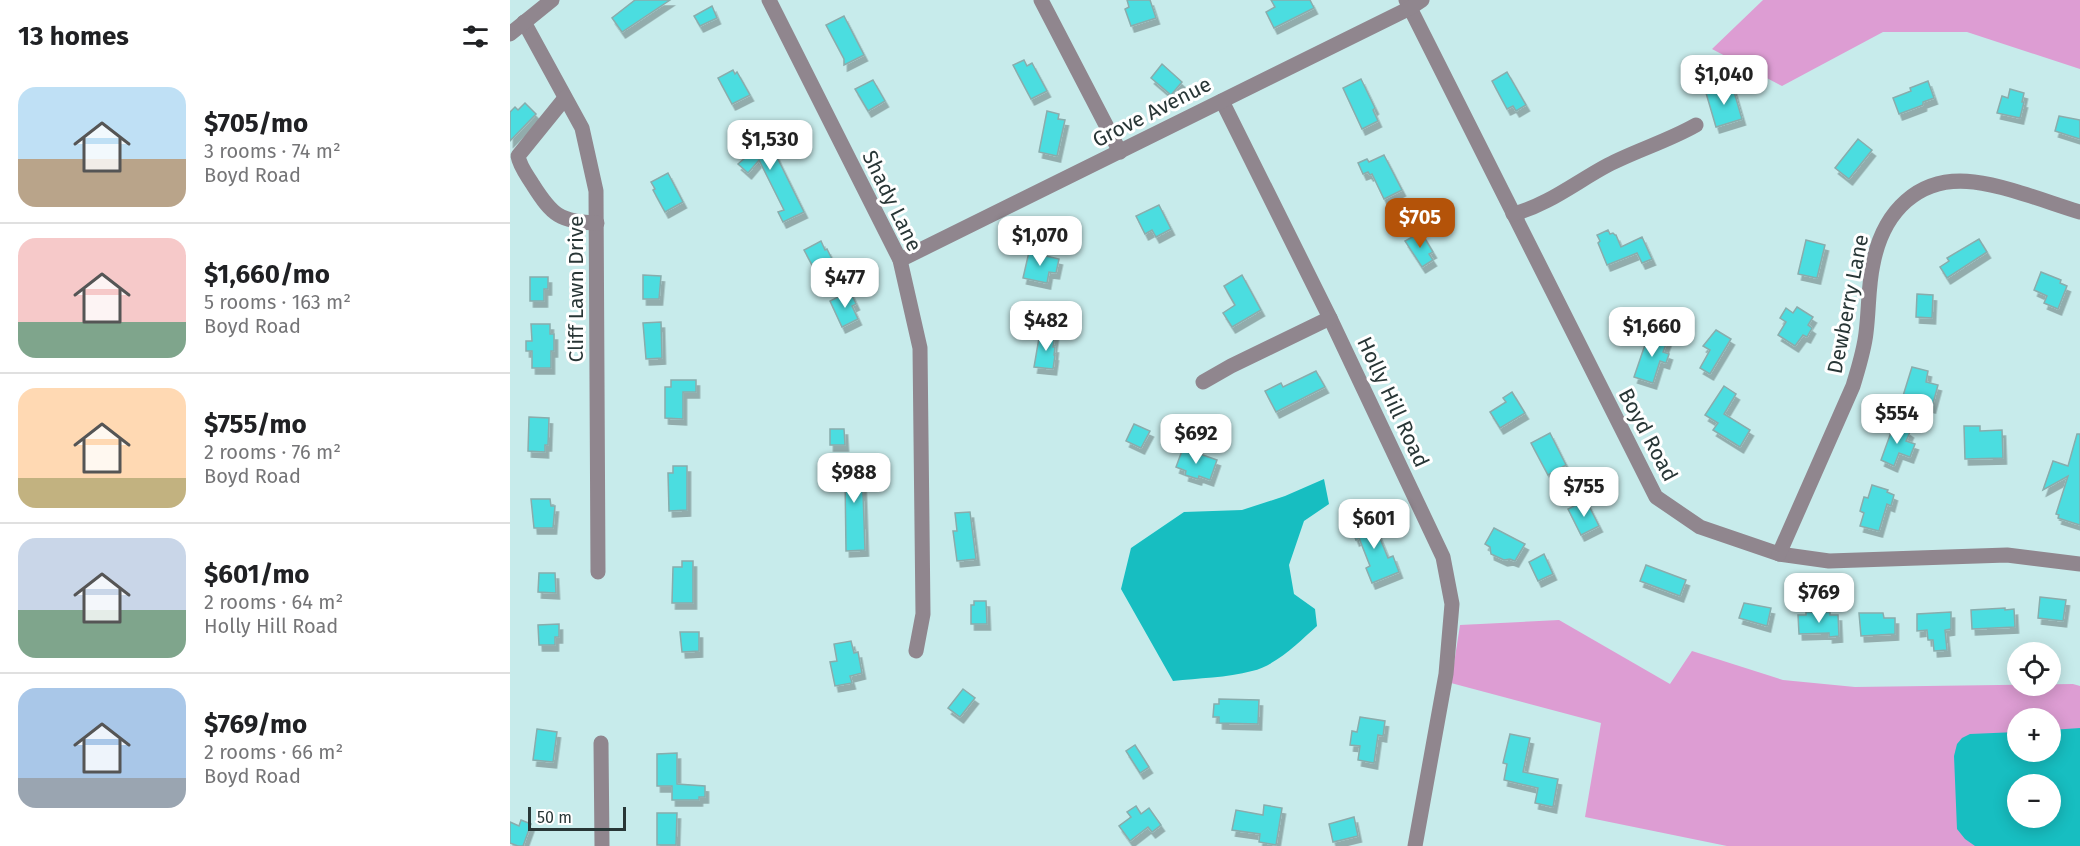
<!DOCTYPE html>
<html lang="en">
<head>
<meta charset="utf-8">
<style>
	:root { --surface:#fff; --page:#f6f6f6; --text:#202124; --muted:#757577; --line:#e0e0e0; --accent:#b45309 }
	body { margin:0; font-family:"Fira Sans",sans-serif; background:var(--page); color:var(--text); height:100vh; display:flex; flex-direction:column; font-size:22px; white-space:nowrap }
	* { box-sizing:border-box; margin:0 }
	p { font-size:20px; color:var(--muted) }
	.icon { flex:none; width:33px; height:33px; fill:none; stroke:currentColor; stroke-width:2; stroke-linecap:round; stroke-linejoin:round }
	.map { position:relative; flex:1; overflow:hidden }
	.details { display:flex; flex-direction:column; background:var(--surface); width:510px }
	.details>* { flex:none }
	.tools { position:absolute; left:1497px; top:642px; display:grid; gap:12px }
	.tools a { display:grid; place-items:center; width:54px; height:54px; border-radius:50%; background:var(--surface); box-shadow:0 3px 15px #0003; font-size:30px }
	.scale { position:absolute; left:18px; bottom:15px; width:98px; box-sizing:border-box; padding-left:6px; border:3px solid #283636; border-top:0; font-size:16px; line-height:21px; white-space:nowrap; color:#283636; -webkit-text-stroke:4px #fff; paint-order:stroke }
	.price { position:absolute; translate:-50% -51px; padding:0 14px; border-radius:12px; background:#fff; color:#222; font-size:20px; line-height:39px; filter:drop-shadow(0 2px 3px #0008) }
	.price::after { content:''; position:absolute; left:50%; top:36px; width:18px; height:14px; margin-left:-9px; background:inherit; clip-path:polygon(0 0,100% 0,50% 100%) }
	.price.current { background:var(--accent); color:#fff }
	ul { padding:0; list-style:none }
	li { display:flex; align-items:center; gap:18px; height:150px; padding:0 18px }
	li+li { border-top:2px solid var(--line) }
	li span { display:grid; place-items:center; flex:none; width:168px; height:120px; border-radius:18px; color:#555 }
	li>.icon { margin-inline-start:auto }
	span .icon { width:72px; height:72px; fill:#fffc; stroke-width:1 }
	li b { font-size:26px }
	h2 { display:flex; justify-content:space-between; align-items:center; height:72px; padding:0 18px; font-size:26px }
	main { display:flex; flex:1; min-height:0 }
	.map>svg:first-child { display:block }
	.green { fill:#dd9dd3; fill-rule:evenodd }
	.water { fill:#17bec1; fill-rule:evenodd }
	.building { fill:#4cdde0; stroke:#89acac; stroke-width:1.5; filter:url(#shadow) }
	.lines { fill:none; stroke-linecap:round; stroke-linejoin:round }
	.minor { stroke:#90868e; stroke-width:15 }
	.labels { text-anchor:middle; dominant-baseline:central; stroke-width:6; stroke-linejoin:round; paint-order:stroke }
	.street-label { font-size:21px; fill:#283636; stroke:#fff }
</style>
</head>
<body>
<main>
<section class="details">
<h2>13 homes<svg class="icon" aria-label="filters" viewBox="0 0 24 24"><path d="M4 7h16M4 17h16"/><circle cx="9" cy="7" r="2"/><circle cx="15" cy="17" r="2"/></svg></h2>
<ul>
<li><span style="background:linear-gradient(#bfe0f5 60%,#b9a48a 0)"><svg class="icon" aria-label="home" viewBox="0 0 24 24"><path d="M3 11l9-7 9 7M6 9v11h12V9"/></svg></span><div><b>$705/mo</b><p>3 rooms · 74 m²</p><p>Boyd Road</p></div></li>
<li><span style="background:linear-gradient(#f6c9c9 70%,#7fa58c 0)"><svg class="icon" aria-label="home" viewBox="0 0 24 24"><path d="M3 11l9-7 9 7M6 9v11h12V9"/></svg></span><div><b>$1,660/mo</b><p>5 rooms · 163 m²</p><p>Boyd Road</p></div></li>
<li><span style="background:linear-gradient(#ffd9b3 75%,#c2b280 0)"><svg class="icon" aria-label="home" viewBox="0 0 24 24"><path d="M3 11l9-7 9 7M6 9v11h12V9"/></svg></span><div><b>$755/mo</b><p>2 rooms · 76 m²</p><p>Boyd Road</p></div></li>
<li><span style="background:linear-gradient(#c9d6e8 60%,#7fa58c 0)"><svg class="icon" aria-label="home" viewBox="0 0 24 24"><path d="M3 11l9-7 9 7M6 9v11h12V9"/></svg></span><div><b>$601/mo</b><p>2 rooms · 64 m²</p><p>Holly Hill Road</p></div></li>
<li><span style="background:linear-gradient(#a9c7e8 75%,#9aa5b1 0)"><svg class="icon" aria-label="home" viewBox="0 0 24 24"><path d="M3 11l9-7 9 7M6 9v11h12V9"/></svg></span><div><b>$769/mo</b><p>2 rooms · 66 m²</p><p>Boyd Road</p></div></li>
</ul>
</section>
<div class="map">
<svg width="1570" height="846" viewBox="0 0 1570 846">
	<defs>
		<filter id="shadow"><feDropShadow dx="3.5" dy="6" stdDeviation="0" flood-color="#0004"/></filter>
	</defs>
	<rect width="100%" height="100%" fill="#c7ebeb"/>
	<!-- green -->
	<g class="green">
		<polygon points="1253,0 1570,0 1570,69 1457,32 1373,32 1272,86 1202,49"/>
		<path d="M1049,620l111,64 22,-33 91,29 72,7 218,-3 7,2v160h-353l-142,-29 16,-94 -150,-40 9,-58zM1508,718h32v34h-32zM1508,784h32v34h-32z"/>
	</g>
	<!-- water -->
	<g class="water">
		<path d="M814,479l5,25 -25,17 -15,44 5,29 21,15 2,17c-18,16 -40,39 -65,45 -25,7 -54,7 -79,10l-52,-92 10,-41 53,-36 58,-2 43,-14z"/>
		<path d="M1570,728v118h-105l-10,-7 -8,-10 -3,-73 3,-12 5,-6 8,-4 47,-2 1,20h32l1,-22zM1508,784h32v34h-32z"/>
	</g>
	<!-- building -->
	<g class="building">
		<polygon points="125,0 160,0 112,32 102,18"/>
		<polygon points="617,0 640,0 646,18 621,26 615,9 619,7"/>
		<polygon points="761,0 800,0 804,8 764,28 756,12 765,7"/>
		<polygon points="202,6 207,18 190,26 184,16"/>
		<polygon points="334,16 354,55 334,65 334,59 316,25"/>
		<polygon points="514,60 517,66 522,63 537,91 521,99 503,65"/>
		<polygon points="652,64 672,82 661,95 641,78"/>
		<polygon points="223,70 225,74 227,72 240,95 222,104 208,78"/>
		<polygon points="997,72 1016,105 1006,111 1003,106 997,109 982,81"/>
		<polygon points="851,79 865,108 863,110 868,121 852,129 833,88"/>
		<polygon points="363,80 375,101 358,111 345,89"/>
		<polygon points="1418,81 1424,98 1413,102 1413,105 1389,114 1383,98 1401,91 1400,88"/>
		<polygon points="1222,85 1232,119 1206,127 1196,93"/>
		<polygon points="1500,89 1514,93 1512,102 1514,102 1510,118 1487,113 1492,96 1498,98"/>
		<polygon points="15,103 26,114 0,141 0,112 5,107 8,110"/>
		<polygon points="537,111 549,114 548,119 555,120 547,156 529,152"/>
		<polygon points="1549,116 1570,120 1570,139 1545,131"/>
		<polygon points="249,128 255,139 257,137 294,212 273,222 268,212 274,210 249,160 238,173 228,164 236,157 226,140"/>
		<polygon points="1348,139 1362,150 1339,179 1325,168"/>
		<polygon points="874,155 892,190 874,199 862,174 860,175 858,172 853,174 848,163 857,159 859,162"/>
		<polygon points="158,173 173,202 155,212 143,190 145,189 141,182"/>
		<polygon points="649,205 661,229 646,237 642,230 635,234 626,216"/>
		<polygon points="1098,230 1100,234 1103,233 1105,235 1106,235 1111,247 1132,237 1142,259 1132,263 1127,253 1097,265 1088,243 1090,241 1087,235"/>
		<polygon points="911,232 923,252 919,254 923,260 912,267 895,241"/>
		<polygon points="1469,239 1477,252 1437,278 1430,267 1439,261 1437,258"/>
		<polygon points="1296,240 1315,245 1307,278 1288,274"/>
		<polygon points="311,241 315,250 317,249 327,269 309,278 294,250"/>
		<polygon points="519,252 549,259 546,273 539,272 537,283 513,278"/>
		<polygon points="1531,272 1551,280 1550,283 1557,286 1548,309 1534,303 1537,296 1524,290"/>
		<polygon points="133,275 151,276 149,299 133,299"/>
		<polygon points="732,275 751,310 722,327 713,313 725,305 714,286"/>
		<polygon points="20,277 38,277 38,289 34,289 34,301 20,301"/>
		<polygon points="340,291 346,304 342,306 348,319 332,327 320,301"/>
		<polygon points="1407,294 1423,295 1422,318 1406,317"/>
		<polygon points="1287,307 1303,317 1298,325 1302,328 1297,337 1293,335 1285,346 1268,335 1276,322 1270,318 1276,308 1283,313"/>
		<polygon points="151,322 152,358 136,359 133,323"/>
		<polygon points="21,324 40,324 40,334 44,334 44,351 41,351 41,368 22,368 22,351 16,351 16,341 22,341"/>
		<polygon points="1206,330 1221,339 1200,374 1190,368 1200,350 1193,346"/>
		<polygon points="535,332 545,334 543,347 545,347 544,355 545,355 543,369 524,367 529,338 533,339"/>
		<polygon points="1139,333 1158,339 1153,352 1159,354 1156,363 1150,361 1143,383 1124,377"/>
		<polygon points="1402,367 1418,371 1416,382 1428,385 1422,407 1392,399"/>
		<polygon points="806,371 815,387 766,412 755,391 771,383 773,387"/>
		<polygon points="161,380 186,380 186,392 173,392 173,419 155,418 155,387 161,387"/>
		<polygon points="1214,386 1226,394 1214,414 1240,430 1230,447 1203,430 1208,423 1195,415"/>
		<polygon points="1002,392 1015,413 990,428 980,412 996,402 993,398"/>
		<polygon points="19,417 39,418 38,445 35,445 35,452 18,451"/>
		<polygon points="624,424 640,431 631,448 616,441"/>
		<polygon points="1384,424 1397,430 1400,432 1396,441 1405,444 1400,457 1389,453 1384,466 1371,460"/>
		<polygon points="1454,426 1470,426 1470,431 1492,430 1493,458 1455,459"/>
		<polygon points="320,429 334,429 335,445 320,445"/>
		<polygon points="1040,433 1056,465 1038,475 1021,443"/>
		<polygon points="1567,434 1570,434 1570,525 1548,518 1549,515 1546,514 1558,476 1533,490 1543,461 1558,466"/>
		<polygon points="673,448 707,460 700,480 689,476 688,479 675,475 676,471 666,467"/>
		<polygon points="334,456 349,456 349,466 352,465 355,550 336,551 335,476 331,475 331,465 334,465"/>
		<polygon points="163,466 177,466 177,510 159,511 158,473 163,473"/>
		<polygon points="1362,485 1378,490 1377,492 1384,495 1381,506 1377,504 1369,531 1350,526 1354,513 1350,511 1354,497 1358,498"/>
		<polygon points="21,499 40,499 41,506 45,506 43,528 24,528"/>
		<polygon points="1076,500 1089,526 1071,535 1058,509"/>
		<polygon points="460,512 466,559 447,561 443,531 447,531 445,513"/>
		<polygon points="865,515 870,529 867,531 878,558 883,556 889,572 862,583 856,568 860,566 849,538 846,540 840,525"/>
		<polygon points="984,528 1015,544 1005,561 1000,559 994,560 981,554 980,547 975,544"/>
		<polygon points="1034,554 1043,574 1028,581 1019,562"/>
		<polygon points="172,561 183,561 183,603 162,603 163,567 172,567"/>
		<polygon points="1136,565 1176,580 1170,596 1130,581"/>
		<polygon points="29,573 45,573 46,593 28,592"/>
		<polygon points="1530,597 1556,600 1553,621 1528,618"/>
		<polygon points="464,601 476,601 477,624 461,624 461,605 464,605"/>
		<polygon points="1234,603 1261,608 1257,626 1229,618"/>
		<polygon points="1495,608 1495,610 1504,609 1505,627 1462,629 1461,610"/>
		<polygon points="1296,612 1320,612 1320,615 1328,615 1329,636 1319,637 1319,633 1289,634 1288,615 1296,615"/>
		<polygon points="1441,612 1441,629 1435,630 1437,650 1424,651 1423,640 1418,640 1417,630 1407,631 1407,614"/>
		<polygon points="1349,613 1373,613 1374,618 1385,618 1385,634 1351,636"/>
		<polygon points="49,624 49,637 45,637 45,645 29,645 28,625"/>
		<polygon points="170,632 189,632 189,651 172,652"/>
		<polygon points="341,641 344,653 348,652 352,673 340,676 342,683 325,686 320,662 327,661 324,644"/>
		<polygon points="453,689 465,698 450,717 438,708"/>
		<polygon points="709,699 749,700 748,724 709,723 709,717 703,717 704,704 709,704"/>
		<polygon points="850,717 875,721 873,736 868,735 864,763 848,760 850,746 840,745 842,731 847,732"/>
		<polygon points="27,729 47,732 43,762 23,760"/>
		<polygon points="1000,734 1020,738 1013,772 1048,779 1043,807 1025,803 1028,788 994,780 997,764 993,763"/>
		<polygon points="625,745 639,767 630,773 616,751"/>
		<polygon points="167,753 167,784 195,786 195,797 189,797 189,800 162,800 162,786 147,786 147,754"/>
		<polygon points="754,805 772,808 766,845 749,842 750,834 722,830 726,810 753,815"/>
		<polygon points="626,806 631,814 639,808 651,825 642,832 638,827 620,841 609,826 621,817 617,812"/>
		<polygon points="147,813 167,813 166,845 147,845"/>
		<polygon points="844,817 848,836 823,842 819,824"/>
		<polygon points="11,820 21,824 13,846 8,846 0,843 0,822 9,826"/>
	</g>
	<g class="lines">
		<!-- minor -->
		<g class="minor">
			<polyline points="259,0 390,260 410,348 413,614 406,651"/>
			<polyline points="531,0 610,152"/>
			<polyline points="896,0 1146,497 1190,527 1269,554 1319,561 1497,555 1570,564"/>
			<polyline points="14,22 72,128 86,191 88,572"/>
			<polyline points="0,34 42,0"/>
			<path d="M55,98l-47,58c2,11 9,19 15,29 19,30 27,37 64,38"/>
			<polyline points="712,101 820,318 933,557 942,604 936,674 905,846"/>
			<path d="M1003,214c35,-9 63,-32 95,-49 29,-15 60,-24 88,-40"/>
			<polyline points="390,260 900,8 912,0"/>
			<polyline points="693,382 721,366 820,318"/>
			<path d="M1269,554l74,-168c5,-17 11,-35 13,-53 3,-23 2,-46 7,-69 10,-52 45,-89 101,-82 33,4 73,20 106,30"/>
			<polyline points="91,743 92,846"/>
		</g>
	</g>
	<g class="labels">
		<!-- street labels -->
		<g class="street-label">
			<text transform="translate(642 112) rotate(-27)">Grove Avenue</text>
			<text transform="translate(382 201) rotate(64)">Shady Lane</text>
			<text transform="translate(66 289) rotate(-90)">Cliff Lawn Drive</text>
			<text transform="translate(1338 304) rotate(-79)">Dewberry Lane</text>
			<text transform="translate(883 402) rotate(65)">Holly Hill Road</text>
			<text transform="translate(1138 435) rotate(62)">Boyd Road</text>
		</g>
	</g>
</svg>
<div class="tools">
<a><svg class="icon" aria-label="locate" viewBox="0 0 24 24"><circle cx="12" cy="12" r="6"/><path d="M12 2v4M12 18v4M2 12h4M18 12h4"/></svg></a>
<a>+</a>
<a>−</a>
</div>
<div class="scale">50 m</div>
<b class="price" style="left:1214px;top:106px">$1,040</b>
<b class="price" style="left:260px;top:171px">$1,530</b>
<b class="price current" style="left:910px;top:249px">$705</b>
<b class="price" style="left:530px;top:267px">$1,070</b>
<b class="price" style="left:335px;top:309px">$477</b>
<b class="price" style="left:536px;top:352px">$482</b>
<b class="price" style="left:1142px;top:358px">$1,660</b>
<b class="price" style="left:1387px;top:445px">$554</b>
<b class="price" style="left:686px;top:465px">$692</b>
<b class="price" style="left:344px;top:504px">$988</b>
<b class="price" style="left:1074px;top:518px">$755</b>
<b class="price" style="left:864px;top:550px">$601</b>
<b class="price" style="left:1309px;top:624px">$769</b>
</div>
</main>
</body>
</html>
